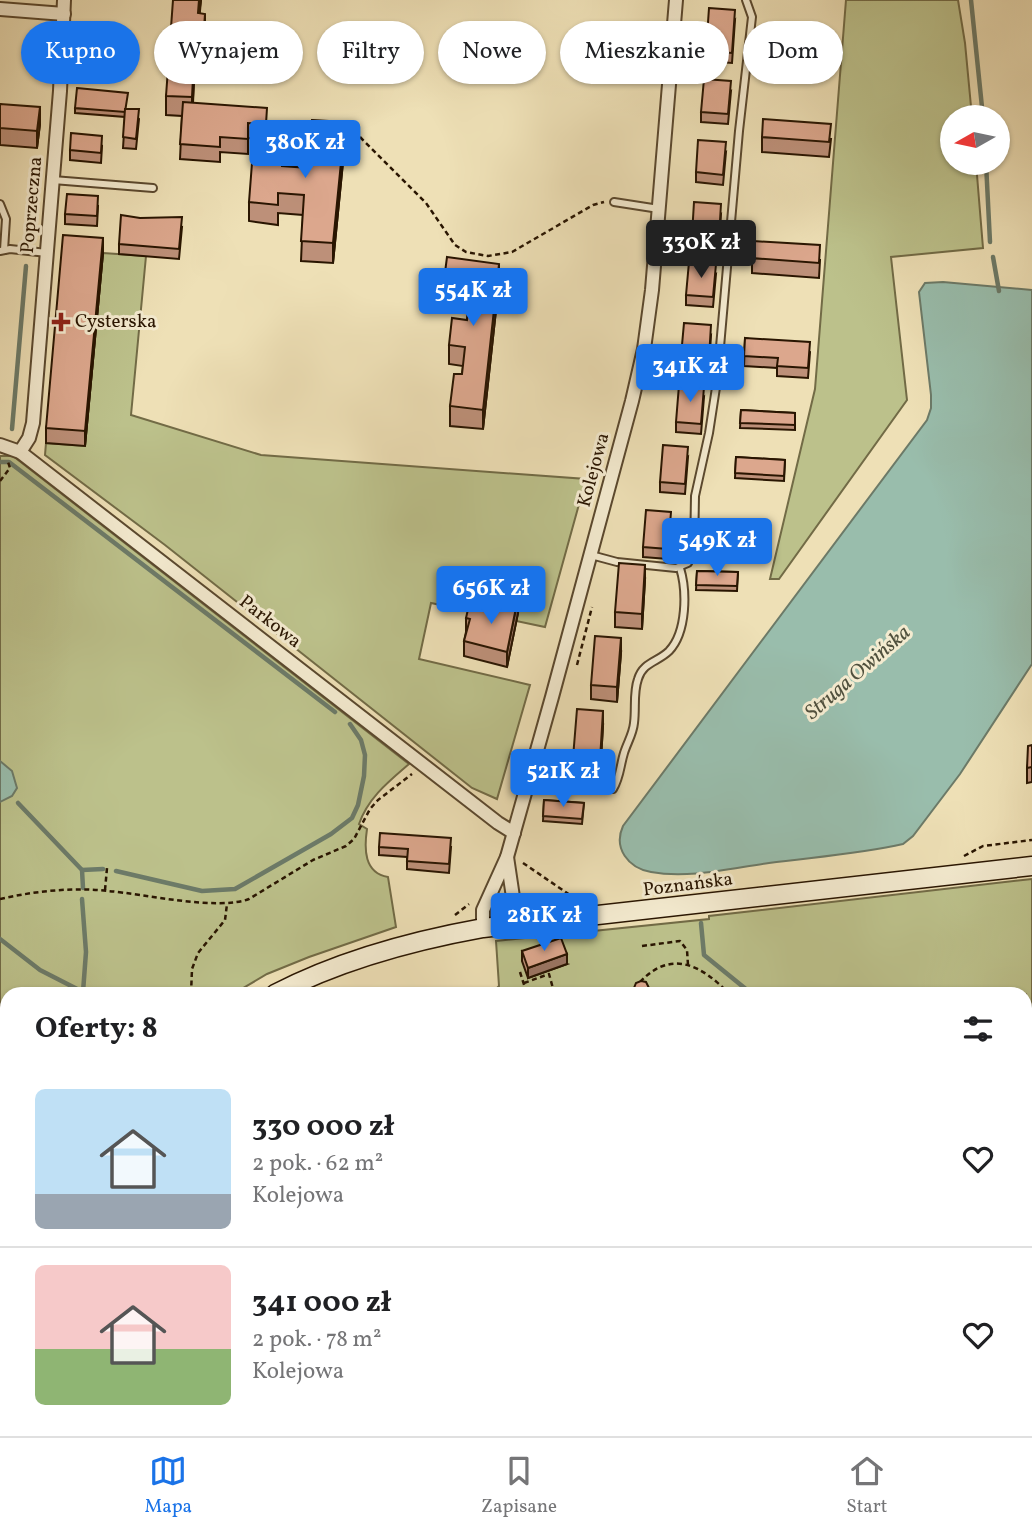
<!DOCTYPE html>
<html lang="pl">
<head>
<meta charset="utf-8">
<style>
	:root { --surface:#fff; --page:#f6f6f6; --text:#202124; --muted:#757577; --line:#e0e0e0; --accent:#1a73e8 }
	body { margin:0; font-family:Vollkorn,serif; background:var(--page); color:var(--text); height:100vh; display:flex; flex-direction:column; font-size:26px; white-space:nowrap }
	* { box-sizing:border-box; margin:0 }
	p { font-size:23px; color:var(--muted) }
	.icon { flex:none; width:38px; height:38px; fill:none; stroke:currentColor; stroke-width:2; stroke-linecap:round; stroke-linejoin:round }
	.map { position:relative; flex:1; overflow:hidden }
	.sheet { position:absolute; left:0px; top:987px; width:1032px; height:450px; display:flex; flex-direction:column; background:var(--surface); border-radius:21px 21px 0 0; box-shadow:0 2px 5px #0004 }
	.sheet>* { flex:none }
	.banner { position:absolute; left:21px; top:21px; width:990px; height:63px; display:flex; gap:14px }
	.needle { width:46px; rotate:261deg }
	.fabs { position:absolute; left:940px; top:105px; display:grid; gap:14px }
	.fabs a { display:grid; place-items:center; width:70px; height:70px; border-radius:50%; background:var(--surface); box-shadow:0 2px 5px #0004; font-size:35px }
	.price { position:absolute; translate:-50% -60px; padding:0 16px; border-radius:7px; background:var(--accent); color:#fff; font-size:23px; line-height:46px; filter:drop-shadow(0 2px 4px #0008) }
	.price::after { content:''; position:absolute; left:50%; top:42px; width:21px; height:16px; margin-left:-10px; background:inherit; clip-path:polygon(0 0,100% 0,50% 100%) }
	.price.on { background:#222; color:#fff }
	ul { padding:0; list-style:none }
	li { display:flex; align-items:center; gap:21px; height:175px; padding:0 35px }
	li+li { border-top:2px solid var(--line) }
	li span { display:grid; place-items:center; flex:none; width:196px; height:140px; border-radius:10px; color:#555 }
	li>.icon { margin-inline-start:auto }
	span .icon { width:84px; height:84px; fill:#fffc; stroke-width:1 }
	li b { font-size:30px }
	h2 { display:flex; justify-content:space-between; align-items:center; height:84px; padding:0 35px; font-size:30px }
	.chip { padding:0 24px; border-radius:32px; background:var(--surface); box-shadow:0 2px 5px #0004; font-size:24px; line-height:63px }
	.chip.on { background:var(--accent); color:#fff }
	.dock { display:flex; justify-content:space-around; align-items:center; height:98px; border-top:2px solid var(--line); background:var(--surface); font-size:19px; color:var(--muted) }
	.dock a { display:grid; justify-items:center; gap:4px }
	.dock .on { color:var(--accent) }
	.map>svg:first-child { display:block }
	.green { fill:#bcc18b; stroke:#726b46; stroke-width:2 }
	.water { fill:#99bdac; stroke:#6c7a68; stroke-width:2 }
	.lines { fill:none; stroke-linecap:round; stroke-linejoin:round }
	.stream { stroke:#6c7a68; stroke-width:4.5 }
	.lane-casing { stroke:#5a482e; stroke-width:10 }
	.street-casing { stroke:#5a482e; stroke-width:16 }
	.secondary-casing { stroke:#291501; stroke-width:21 }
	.path { stroke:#291501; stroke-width:2.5; stroke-dasharray:5 3.5; stroke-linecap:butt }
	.lane { stroke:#f4ebd0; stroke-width:6 }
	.street { stroke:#f4ebd0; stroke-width:12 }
	.secondary { stroke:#f4ebd0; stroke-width:18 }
	.wall { fill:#bd9079; stroke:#291501; stroke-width:2 }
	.shaded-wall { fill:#9a7563; stroke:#291501; stroke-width:2 }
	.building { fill:#dca78d; stroke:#291501; stroke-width:2 }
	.poi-dot { fill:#8f2418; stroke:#f4ebd0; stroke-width:2.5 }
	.labels { text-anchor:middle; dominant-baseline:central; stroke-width:6; stroke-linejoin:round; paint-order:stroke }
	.street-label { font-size:19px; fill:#291501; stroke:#f4ebd0 }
	.poi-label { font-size:19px; fill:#291501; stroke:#f4ebd0; text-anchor:start }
	.water-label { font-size:21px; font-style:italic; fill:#50503d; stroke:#f4ebd0 }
</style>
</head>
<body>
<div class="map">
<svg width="1032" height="1436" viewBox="0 0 1032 1436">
	<rect width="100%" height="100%" fill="#eee0b6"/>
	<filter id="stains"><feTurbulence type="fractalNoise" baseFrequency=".00286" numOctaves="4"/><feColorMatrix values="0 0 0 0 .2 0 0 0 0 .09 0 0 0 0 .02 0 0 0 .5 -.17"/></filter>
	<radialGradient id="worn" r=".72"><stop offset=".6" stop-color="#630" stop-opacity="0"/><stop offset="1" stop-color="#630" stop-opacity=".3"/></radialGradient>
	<!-- green -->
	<g class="green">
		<polygon points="846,0 958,0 965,43 972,117 952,117 952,163 976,163 983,248 891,257 907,400 779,579 770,579 815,389"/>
		<polygon points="103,253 146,256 131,415 261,455 586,479 545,627 431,603 419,659 530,685 497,799 472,788 165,545 45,455 46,443 85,446"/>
		<path d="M0,456h13l396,308c-21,18 -41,34 -50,60l8,5c-3,20 -3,44 21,48l8,50 -87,30 -42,17 -34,20h-226v207l-7,6z"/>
		<polygon points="1032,879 1032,1219 1026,1218 1026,994 491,994 499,986 496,941 709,919 709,916"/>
		<polygon points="7,1240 7,1404 0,1400 0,1251"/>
		<polygon points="1026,1271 1032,1280 1032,1307 1028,1309 1026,1305"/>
		<polygon points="1031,1324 1032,1390 1027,1392 1026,1327"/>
		<polygon points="60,1430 147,1430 146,1436 74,1436"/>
		<polygon points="765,1430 856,1430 858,1436 767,1436"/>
	</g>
	<!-- water -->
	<g class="water">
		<path d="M943,282l89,8v374l-72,110 -47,62 -10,8c-43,10 -89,13 -134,19 -37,5 -80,16 -118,9 -23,-4 -38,-24 -28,-46l304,-406 4,-12v-13l-12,-103 6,-9z"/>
		<polygon points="0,761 12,771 17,788 12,796 0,802"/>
	</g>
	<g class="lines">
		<!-- stream -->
		<g class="stream">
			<polyline points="971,0 983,117"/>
			<polyline points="986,163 990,242"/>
			<polyline points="993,257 999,291"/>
			<polyline points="12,429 26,266"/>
			<polyline points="0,462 9,462 335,712"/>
			<polyline points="18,803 82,870 83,888"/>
			<polyline points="82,870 103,869"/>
			<polyline points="116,871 202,891 235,889 331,834 352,818 358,805 364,776 365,755 361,740 350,724"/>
			<polyline points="82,899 86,952 83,992"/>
			<polyline points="701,923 704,955 752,994"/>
			<polyline points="0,939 40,970 83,992"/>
			<polyline points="0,1075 7,1069"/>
			<polyline points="1026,1287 1032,1294"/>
		</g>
		<defs>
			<g id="lane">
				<polyline points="53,180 153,188"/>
				<polyline points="614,202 659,209"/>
				<polyline points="0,204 6,219 4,250"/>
				<polyline points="0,251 10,249 47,253"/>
				<polyline points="591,555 617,562 676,568 688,563 694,551 695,496 709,433 717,381 739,131 752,17 746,0"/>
				<path d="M613,789c7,-11 7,-23 11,-36 3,-10 9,-19 10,-30 2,-15 -1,-30 4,-44 5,-17 20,-17 31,-28 18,-19 18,-60 11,-83"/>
				<polyline points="494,1430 496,1436"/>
				<polyline points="719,1430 735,1436"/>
				<polyline points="878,1430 880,1436"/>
				<polyline points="26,1436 27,1430"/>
			</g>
			<g id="street">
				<polyline points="0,9 64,14"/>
				<polyline points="0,445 20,452 498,823 514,833"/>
				<polyline points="20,452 29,438 33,423 60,91 64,0"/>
				<polyline points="507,857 517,924"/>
				<polyline points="483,928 483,910 507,857 552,697 632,401 644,349 652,290 676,0"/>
				<polyline points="0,1412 7,1415"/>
				<polyline points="35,1430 48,1436"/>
				<polyline points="168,1436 169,1430"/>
			</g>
			<g id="secondary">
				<path d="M275,994c65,-34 136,-53 208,-66l549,-62"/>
				<polyline points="0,1222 7,1215"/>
			</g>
		</defs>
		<!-- lane casing -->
		<use href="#lane" class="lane-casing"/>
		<!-- street casing -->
		<use href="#street" class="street-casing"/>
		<!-- secondary casing -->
		<use href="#secondary" class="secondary-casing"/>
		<!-- path -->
		<g class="path">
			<polyline points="360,137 426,203 455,245 466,252 488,256 512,252 593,205 604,202"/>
			<polyline points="0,481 10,468 8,462"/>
			<polyline points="577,665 592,607"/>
			<polyline points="964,856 983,846 1032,840"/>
			<polyline points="523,863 570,895 582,899"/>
			<polyline points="105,890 107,868"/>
			<path d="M0,899c36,-8 72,-12 108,-8 37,3 109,20 141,8l64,-39 33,-14 8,-7 16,-30 8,-9 34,-26"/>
			<polyline points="455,915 469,904"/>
			<polyline points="642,946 680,941 687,950 688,965"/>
			<polyline points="520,972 527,994"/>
			<path d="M640,982c31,-33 62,-17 89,12"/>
			<polyline points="524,983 549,974 554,992"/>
			<polyline points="191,994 192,969 198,953 225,920 227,904"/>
			<polyline points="251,994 260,989"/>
			<polyline points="532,994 566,994"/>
			<polyline points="0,1111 7,1112"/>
			<polyline points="0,1191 7,1184"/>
			<polyline points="1026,1312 1032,1311"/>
			<polyline points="1026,1399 1032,1436"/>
			<polyline points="0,1428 15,1436"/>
			<polyline points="115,1430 115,1436"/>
			<polyline points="613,1430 615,1436"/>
			<polyline points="640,1430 642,1436"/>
			<polyline points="959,1430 961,1436"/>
			<polyline points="429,1436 461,1430"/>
			<polyline points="629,1436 628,1431 632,1430"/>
		</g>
		<!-- lane -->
		<use href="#lane" class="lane"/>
		<!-- street -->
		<use href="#street" class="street"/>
		<!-- secondary -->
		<use href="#secondary" class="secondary"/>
	</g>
	<!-- wall -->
	<g class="wall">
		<polygon points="201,0 199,14 205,34 203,61 195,60 193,103 267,123 266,139 248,138 248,154 220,152 220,162 180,159 182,116 166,115 166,96"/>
		<polygon points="735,20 732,63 706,61 706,51"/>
		<polygon points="821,47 820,64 770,60 770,50"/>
		<polygon points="731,91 728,124 701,122 701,112"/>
		<polygon points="0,104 40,124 37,148 0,145"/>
		<polygon points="75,108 127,109 139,119 136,149 123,148 125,117 75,113"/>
		<polygon points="762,137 831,139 829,157 762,152"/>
		<polygon points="345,142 333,263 301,261 303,215 278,213 278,225 249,221 249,202 282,166 308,168"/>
		<polygon points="102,146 101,163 70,160 70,150"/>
		<polygon points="726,152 723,185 696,182 696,172"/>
		<polygon points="98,206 97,226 65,224 65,214"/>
		<polygon points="721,214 719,247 692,245 692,235"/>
		<polygon points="182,227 179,259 119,254 119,244"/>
		<polygon points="103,253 85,446 46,443 46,428"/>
		<polygon points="752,258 820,260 819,278 752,273"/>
		<polygon points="716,274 713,307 686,305 686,295"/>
		<polygon points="499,283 483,429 450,426 450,406 462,374 463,366 449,364 449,345 467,320 468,310 443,307 443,288"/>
		<polygon points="711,335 709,368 681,366 681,356"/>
		<polygon points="745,338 810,352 808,378 777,376 777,368 744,366"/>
		<polygon points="704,397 701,434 676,432 676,422"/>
		<polygon points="741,410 795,413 795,430 740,428"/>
		<polygon points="688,457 685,494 660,492 660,482"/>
		<polygon points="736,457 785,460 784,481 735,478"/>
		<polygon points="708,521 763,524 763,542 707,539"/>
		<polygon points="671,522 668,559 643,557 643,547"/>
		<polygon points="697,571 738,572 737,591 696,590"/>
		<polygon points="645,580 642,629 615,627 615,612"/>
		<polygon points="502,611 518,613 507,667 464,656 464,641 466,632 466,618"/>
		<polygon points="621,653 617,702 591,699 591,685"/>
		<polygon points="603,726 600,775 573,773 573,758"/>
		<polygon points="1032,745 1032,782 1027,783 1027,768"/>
		<polygon points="544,800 584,803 582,824 543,821"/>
		<polygon points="379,847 451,847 449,873 407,869 407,857 379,855"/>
		<polygon points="522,951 567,964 528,978 522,961"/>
	</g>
	<!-- shaded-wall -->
	<g class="shaded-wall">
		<polygon points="199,0 201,0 198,33 198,13"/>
		<polygon points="205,14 205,34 203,61 203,42"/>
		<polygon points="195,41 195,60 192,117 192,97"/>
		<polygon points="40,107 40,124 37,148 37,131"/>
		<polygon points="345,122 345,142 333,263 333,243"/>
		<polygon points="103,238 103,253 85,446 85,431"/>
		<polygon points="499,264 499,283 483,429 483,410"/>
		<polygon points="645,565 645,580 642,629 642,614"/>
		<polygon points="518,598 518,613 507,667 507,652"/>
		<polygon points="621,638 621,653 617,702 617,687"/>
		<polygon points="603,711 603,726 600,775 600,760"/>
		<polygon points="567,954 567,964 528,978 528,968"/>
	</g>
	<!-- building -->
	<g class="building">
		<polygon points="173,0 199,0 198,13 205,14 203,42 195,41 192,97 166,96"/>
		<polygon points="709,8 735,10 732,53 706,51"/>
		<polygon points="771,33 821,37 820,54 770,50"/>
		<polygon points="704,79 731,81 728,114 701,112"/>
		<polygon points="77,88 128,93 125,112 75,108"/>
		<polygon points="183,102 267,108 266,124 248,123 248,139 220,137 220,147 180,144"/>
		<polygon points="0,104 40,107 37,131 0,128"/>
		<polygon points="125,109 139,109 136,139 123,137"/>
		<polygon points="763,119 831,124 829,142 762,137"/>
		<polygon points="312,120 345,122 333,243 301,241 304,195 278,193 278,205 249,202 253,150 282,155 282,166 308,168"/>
		<polygon points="71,133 102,136 101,153 70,150"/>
		<polygon points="698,140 726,142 723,175 696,172"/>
		<polygon points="67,194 98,196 97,216 65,214"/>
		<polygon points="694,202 721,204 719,237 692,235"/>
		<polygon points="121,215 140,218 182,217 179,249 119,244"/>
		<polygon points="63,235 103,238 85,431 46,428"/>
		<polygon points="753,241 820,245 819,263 752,258"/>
		<polygon points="447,257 499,264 483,410 450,406 454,374 462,374 465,347 449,345 452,318 467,320 470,291 443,288"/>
		<polygon points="689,262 716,264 713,297 686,295"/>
		<polygon points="684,323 711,325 709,358 681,356"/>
		<polygon points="745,338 810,342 808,368 777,366 778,358 744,356"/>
		<polygon points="679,385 704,387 701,424 676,422"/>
		<polygon points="741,410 795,413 795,425 740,423"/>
		<polygon points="663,445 688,447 685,484 660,482"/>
		<polygon points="736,457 785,460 784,476 735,473"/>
		<polygon points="646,510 671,512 668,549 643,547"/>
		<polygon points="708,521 763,524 763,537 707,534"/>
		<polygon points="619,563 645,565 642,614 615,612"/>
		<polygon points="697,571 738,572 737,586 696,585"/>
		<polygon points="518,598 507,652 464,641 470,619 466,618 469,605 474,606 474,604 502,611"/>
		<polygon points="595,636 621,638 617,687 591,685"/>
		<polygon points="577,709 603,711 600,760 573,758"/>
		<polygon points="1032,745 1032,767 1027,768 1028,746"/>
		<polygon points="544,800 584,803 582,819 543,816"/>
		<polygon points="380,833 451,838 449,864 407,861 408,849 379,847"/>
		<polygon points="561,938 567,954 528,968 522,951"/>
		<polygon points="641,981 646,982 649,988 647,993 646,994 637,994 634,988 636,983"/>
		<polygon points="503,1430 603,1430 606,1436 487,1436"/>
		<polygon points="642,1430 704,1430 706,1436 636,1436 643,1434"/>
		<polygon points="730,1430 733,1430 735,1436 708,1436"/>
	</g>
	<!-- markers -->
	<path class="poi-dot" d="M57.5 311.5h7v7h7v7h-7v7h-7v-7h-7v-7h7z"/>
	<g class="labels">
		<!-- street labels -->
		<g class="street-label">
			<text transform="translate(32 205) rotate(-85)">Poprzeczna</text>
			<text transform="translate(594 470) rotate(-75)">Kolejowa</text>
			<text transform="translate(270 622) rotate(38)">Parkowa</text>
			<text transform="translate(688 885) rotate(-7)">Poznańska</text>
		</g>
		<!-- poi labels -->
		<g class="poi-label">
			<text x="75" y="322">Cysterska</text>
		</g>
		<!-- water labels -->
		<g class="water-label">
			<text transform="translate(858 673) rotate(-41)">Struga Owińska</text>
		</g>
	</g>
	<rect width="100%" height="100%" filter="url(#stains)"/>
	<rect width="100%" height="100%" fill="url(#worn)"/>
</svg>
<div class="fabs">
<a><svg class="needle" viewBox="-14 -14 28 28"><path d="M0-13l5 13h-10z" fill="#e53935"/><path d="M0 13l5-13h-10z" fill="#757577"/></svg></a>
</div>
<b class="price" style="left:305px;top:180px">380K zł</b>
<b class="price on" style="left:701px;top:280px">330K zł</b>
<b class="price" style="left:473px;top:328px">554K zł</b>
<b class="price" style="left:690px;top:404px">341K zł</b>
<b class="price" style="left:717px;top:578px">549K zł</b>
<b class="price" style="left:491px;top:626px">656K zł</b>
<b class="price" style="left:563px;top:809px">521K zł</b>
<b class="price" style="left:544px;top:953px">281K zł</b>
<div class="banner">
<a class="chip on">Kupno</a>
<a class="chip">Wynajem</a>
<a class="chip">Filtry</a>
<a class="chip">Nowe</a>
<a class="chip">Mieszkanie</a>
<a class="chip">Dom</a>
</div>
<section class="sheet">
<h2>Oferty: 8<svg class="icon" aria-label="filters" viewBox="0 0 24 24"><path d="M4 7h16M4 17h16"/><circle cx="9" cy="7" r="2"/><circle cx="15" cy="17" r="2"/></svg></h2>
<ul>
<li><span style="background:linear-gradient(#bfe0f5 75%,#9aa5b1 0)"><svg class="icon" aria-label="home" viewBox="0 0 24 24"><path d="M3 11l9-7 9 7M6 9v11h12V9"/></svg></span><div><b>330 000 zł</b><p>2 pok. · 62 m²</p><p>Kolejowa</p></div><svg class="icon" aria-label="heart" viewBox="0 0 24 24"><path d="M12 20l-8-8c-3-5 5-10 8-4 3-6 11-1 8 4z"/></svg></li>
<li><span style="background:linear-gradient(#f6c9c9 60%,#8fb573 0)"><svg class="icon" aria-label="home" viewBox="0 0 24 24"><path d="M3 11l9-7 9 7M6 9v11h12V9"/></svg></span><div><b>341 000 zł</b><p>2 pok. · 78 m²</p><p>Kolejowa</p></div><svg class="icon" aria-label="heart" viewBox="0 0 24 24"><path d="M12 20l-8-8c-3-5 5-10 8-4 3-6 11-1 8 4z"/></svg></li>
</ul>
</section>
</div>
<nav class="dock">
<a class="on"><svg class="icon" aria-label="map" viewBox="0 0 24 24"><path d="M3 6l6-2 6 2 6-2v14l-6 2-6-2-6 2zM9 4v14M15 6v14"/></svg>Mapa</a>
<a><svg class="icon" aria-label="saved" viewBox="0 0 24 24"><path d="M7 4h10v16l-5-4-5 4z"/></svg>Zapisane</a>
<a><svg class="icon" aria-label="home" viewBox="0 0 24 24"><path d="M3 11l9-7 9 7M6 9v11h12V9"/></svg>Start</a>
</nav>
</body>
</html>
